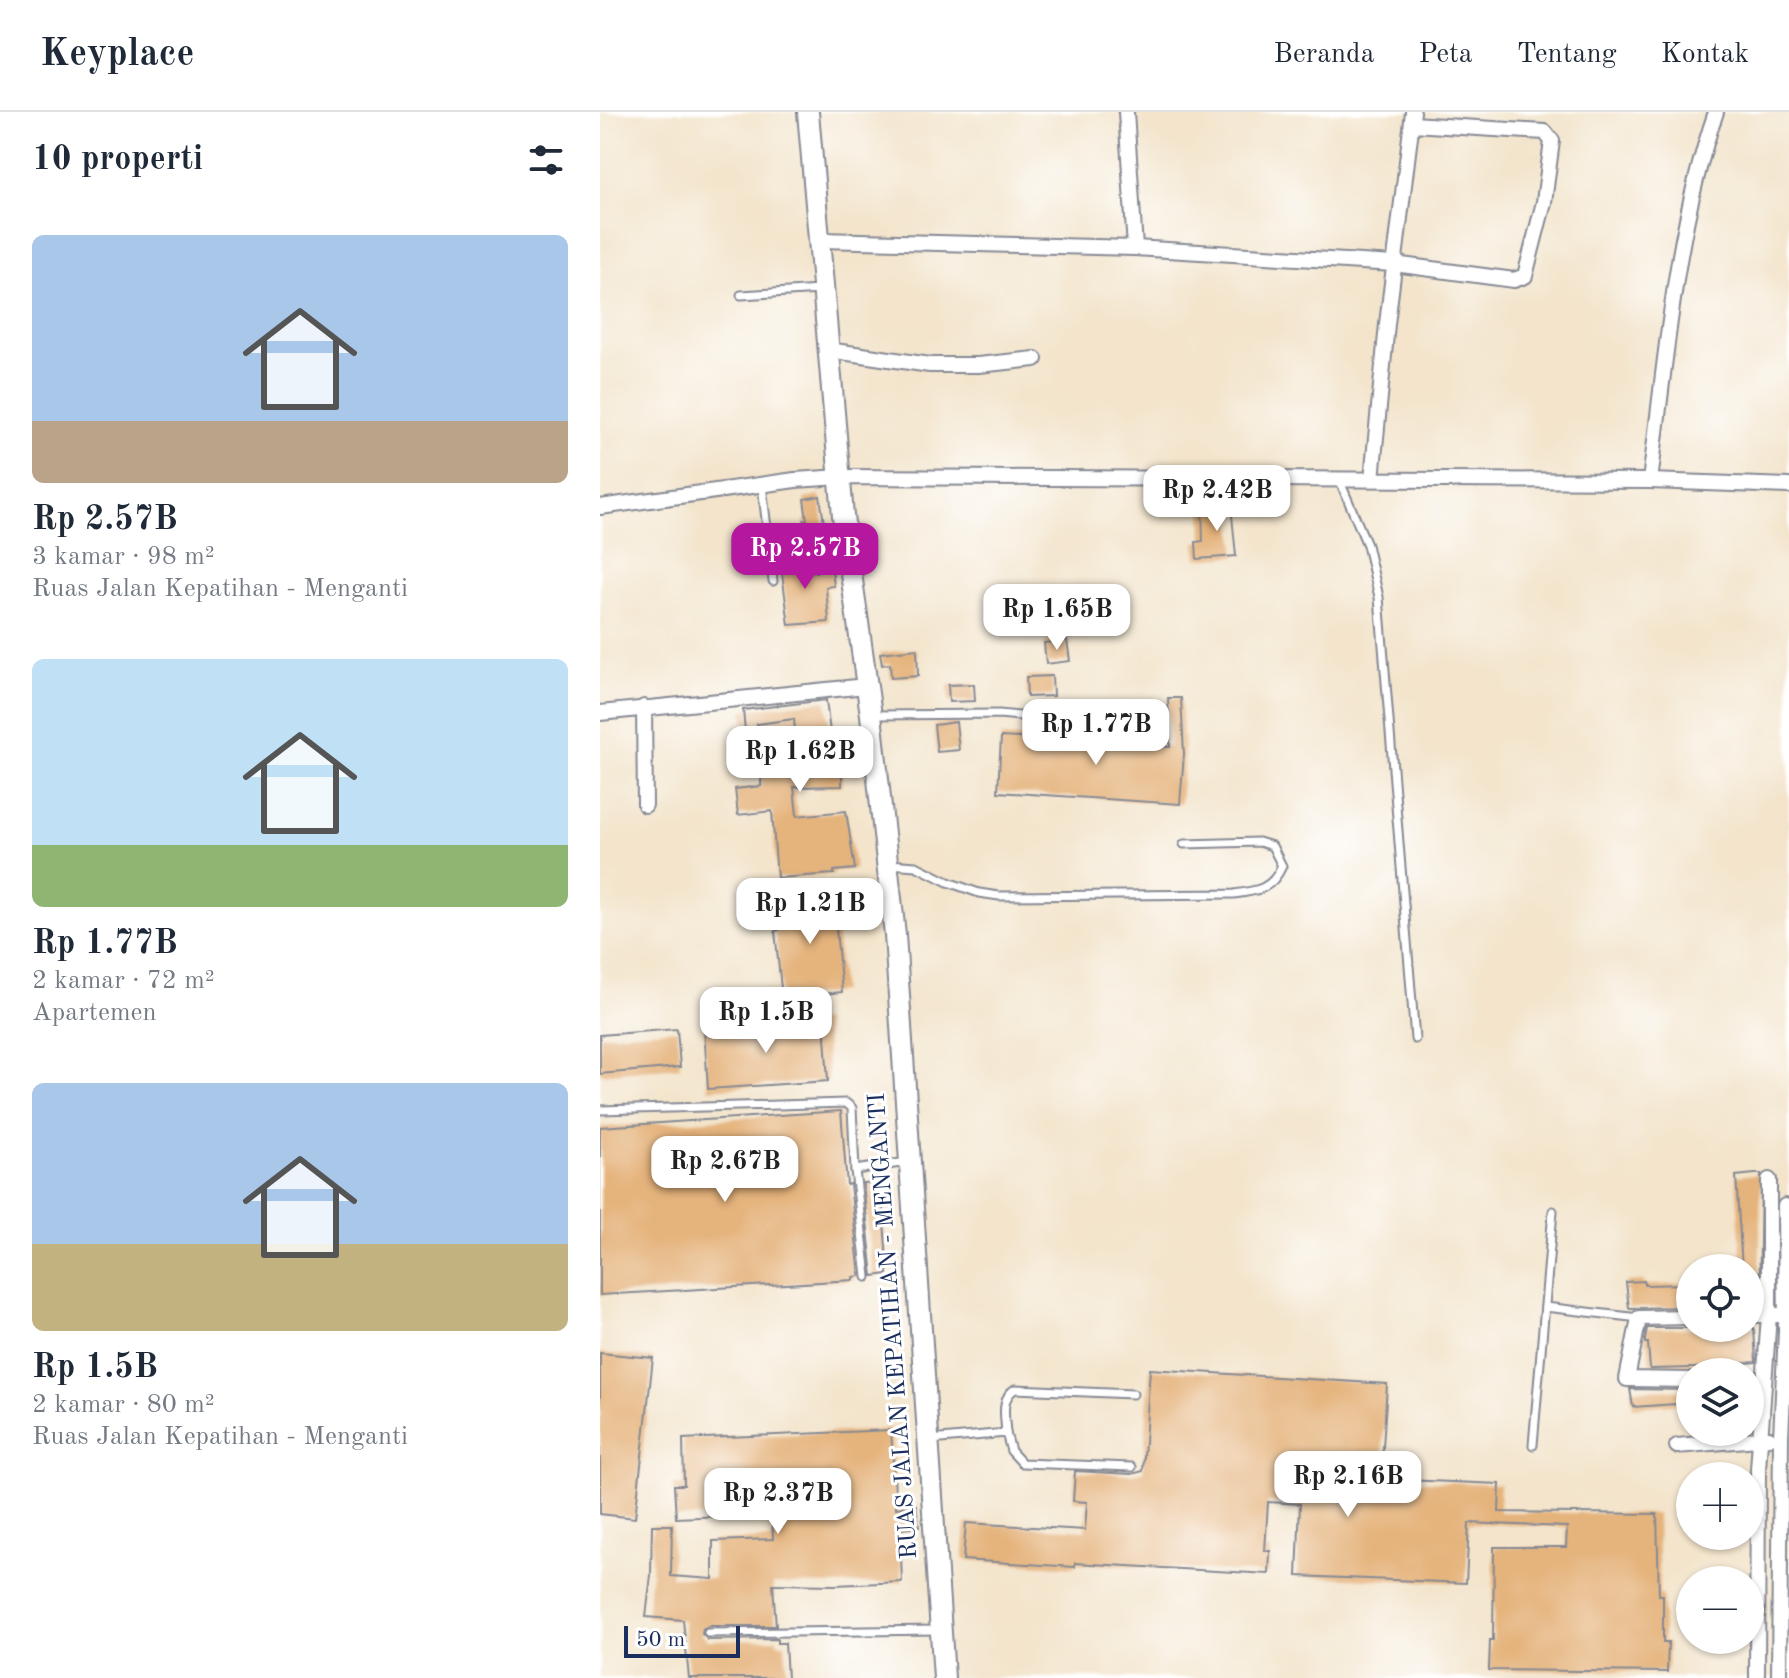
<!DOCTYPE html>
<html lang="id">
<head>
<meta charset="utf-8">
<style>
	:root { --surface:#fff; --page:#f2f2f3; --text:#1f2937; --muted:#747a83; --line:#e0e1e3; --accent:#b5179e }
	body { margin:0; font-family:"Old Standard TT",serif; background:var(--page); color:var(--text); height:100vh; display:flex; flex-direction:column; font-size:30px; white-space:nowrap }
	* { box-sizing:border-box; margin:0 }
	p { font-size:26px; color:var(--muted) }
	.icon { flex:none; width:44px; height:44px; fill:none; stroke:currentColor; stroke-width:2; stroke-linecap:round; stroke-linejoin:round }
	.map { position:relative; flex:1; overflow:hidden }
	.panel { display:flex; flex-direction:column; background:var(--surface); width:600px }
	.panel>* { flex:none }
	.fabs { position:absolute; left:1076px; top:1142px; display:grid; gap:16px }
	.fabs a { display:grid; place-items:center; width:88px; height:88px; border-radius:50%; background:var(--surface); box-shadow:0 2px 6px #0004; font-size:40px }
	.scale { position:absolute; left:24px; bottom:20px; width:116px; box-sizing:border-box; padding-left:8px; border:4px solid #1b2f5e; border-top:0; font-size:22px; line-height:28px; white-space:nowrap; color:#1b2f5e; -webkit-text-stroke:6px #fff; paint-order:stroke }
	.price { position:absolute; translate:-50% -68px; padding:0 18px; border-radius:16px; background:#fff; color:#222; font-size:26px; line-height:52px; filter:drop-shadow(0 2px 4px #0008) }
	.price::after { content:''; position:absolute; left:50%; top:48px; width:24px; height:18px; margin-left:-12px; background:inherit; clip-path:polygon(0 0,100% 0,50% 100%) }
	.price.selected { background:var(--accent); color:#fff }
	ul { padding:0; list-style:none }
	li { display:grid; align-content:center; gap:16px; height:424px; padding:0 32px }
	li span { display:grid; place-items:center; height:248px; border-radius:12px; color:#555 }
	li>.icon { margin-inline-start:auto }
	span .icon { width:144px; height:144px; fill:#fffc; stroke-width:1 }
	li b { font-size:34px }
	h2 { display:flex; justify-content:space-between; align-items:center; height:96px; padding:0 32px; font-size:34px }
	header { display:flex; align-items:center; gap:48px; box-sizing:border-box; height:112px; padding:0 40px; background:var(--surface); border-bottom:2px solid var(--line) }
	header strong { font-size:38px }
	nav { display:flex; gap:44px; margin-inline-start:auto; font-size:28px }
	main { display:flex; flex:1; min-height:0 }
	.map>svg:first-child { display:block }
	.building { fill:#e5b37c }
	.lines { fill:none; stroke-linecap:round; stroke-linejoin:round }
	.lane-casing { stroke:#878a94; stroke-width:11 }
	.street-casing { stroke:#878a94; stroke-width:18 }
	.secondary-casing { stroke:#878a94; stroke-width:24 }
	.lane { stroke:#fff; stroke-width:7 }
	.street { stroke:#fff; stroke-width:14 }
	.secondary { stroke:#fff; stroke-width:20 }
	.labels { text-anchor:middle; dominant-baseline:central; stroke-width:6; stroke-linejoin:round; paint-order:stroke }
	.street-label { font-size:24px; fill:#1b2f5e; stroke:#fff }
</style>
</head>
<body>
<header>
<strong>Keyplace</strong>
<nav><a>Beranda</a><a>Peta</a><a>Tentang</a><a>Kontak</a></nav>
</header>
<main>
<section class="panel">
<h2>10 properti<svg class="icon" aria-label="filters" viewBox="0 0 24 24"><path d="M4 7h16M4 17h16"/><circle cx="9" cy="7" r="2"/><circle cx="15" cy="17" r="2"/></svg></h2>
<ul>
<li><span style="background:linear-gradient(#a9c7e8 75%,#b9a48a 0)"><svg class="icon" aria-label="home" viewBox="0 0 24 24"><path d="M3 11l9-7 9 7M6 9v11h12V9"/></svg></span><div><b>Rp 2.57B</b><p>3 kamar · 98 m²</p><p>Ruas Jalan Kepatihan - Menganti</p></div></li>
<li><span style="background:linear-gradient(#bfe0f5 75%,#8fb573 0)"><svg class="icon" aria-label="home" viewBox="0 0 24 24"><path d="M3 11l9-7 9 7M6 9v11h12V9"/></svg></span><div><b>Rp 1.77B</b><p>2 kamar · 72 m²</p><p>Apartemen</p></div></li>
<li><span style="background:linear-gradient(#a9c7e8 65%,#c2b280 0)"><svg class="icon" aria-label="home" viewBox="0 0 24 24"><path d="M3 11l9-7 9 7M6 9v11h12V9"/></svg></span><div><b>Rp 1.5B</b><p>2 kamar · 80 m²</p><p>Ruas Jalan Kepatihan - Menganti</p></div></li>
</ul>
</section>
<div class="map">
<svg width="1189" height="1566" viewBox="0 0 1189 1566">
	<rect width="100%" height="100%" fill="#fff"/>
	<filter id="ink" filterUnits="userSpaceOnUse"><feTurbulence type="fractalNoise" baseFrequency=".0125" numOctaves="2"/><feDisplacementMap in="SourceGraphic" scale="16" xChannelSelector="R" yChannelSelector="G"/><feConvolveMatrix kernelMatrix="1 2 1 2 8 2 1 2 1" color-interpolation-filters="sRGB"/></filter>
	<filter id="wash" filterUnits="userSpaceOnUse"><feTurbulence type="fractalNoise" baseFrequency=".006" numOctaves="4" result="noise"/><feDisplacementMap in="SourceGraphic" scale="32" xChannelSelector="R" yChannelSelector="G"/><feGaussianBlur stdDeviation="1.8" result="paint"/><feColorMatrix in="noise" values="0 0 0 0 0 0 0 0 0 0 0 0 0 0 0 0 0 1.4 0 .05"/><feComposite in="paint" operator="in"/></filter>
	<g filter="url(#wash)">
		<rect width="100%" height="100%" fill="#f3e4cb"/>
		<g id="blocks">
			<!-- building -->
			<g class="building">
				<polygon points="220,384 225,418 206,421 204,408 207,408 204,387"/>
				<polygon points="631,393 636,444 597,447 596,430 603,429 602,394"/>
				<polygon points="198,438 200,462 232,458 234,474 226,475 229,510 189,513 179,439"/>
				<polygon points="467,528 470,549 446,552 444,531"/>
				<polygon points="317,537 318,564 291,566 290,552 282,553 280,541"/>
				<polygon points="452,564 453,584 427,585 426,565"/>
				<polygon points="374,572 375,589 349,590 348,573"/>
				<polygon points="568,586 581,586 584,642 580,692 398,680 401,625 570,635"/>
				<polygon points="226,588 234,652 242,652 242,674 194,675 197,704 246,699 255,757 234,759 234,762 177,766 172,699 138,703 135,677 161,674 162,651 198,652 194,607 157,612 159,628 146,629 143,598"/>
				<polygon points="356,610 359,638 337,640 334,613"/>
				<polygon points="252,783 254,805 235,807 242,880 182,886 175,819 179,818 176,792"/>
				<polygon points="224,909 228,969 108,977 104,916"/>
				<polygon points="77,917 80,955 0,962 0,923"/>
				<polygon points="241,999 247,1073 250,1072 260,1164 253,1165 253,1168 0,1183 0,1015"/>
				<polygon points="1155,1062 1161,1062 1159,1193 1150,1193 1150,1156 1142,1156 1136,1064"/>
				<polygon points="281,1070 288,1162 273,1164 263,1071"/>
				<polygon points="1044,1169 1044,1173 1090,1172 1090,1195 1029,1196 1026,1170"/>
				<polygon points="1047,1216 1154,1216 1156,1250 1135,1252 1135,1255 1050,1257 1048,1231 1045,1231 1045,1228"/>
				<polygon points="0,1241 53,1246 35,1406 0,1402"/>
				<polygon points="550,1257 787,1272 781,1367 900,1372 899,1400 1057,1402 1059,1483 1063,1483 1063,1530 1068,1530 1067,1560 889,1558 890,1528 893,1528 894,1435 966,1435 967,1415 869,1411 866,1471 697,1464 700,1392 668,1390 665,1439 670,1439 669,1462 475,1451 475,1455 363,1448 366,1411 485,1418 487,1390 473,1389 475,1359 532,1362 543,1359"/>
				<polygon points="1030,1277 1090,1278 1090,1291 1033,1295"/>
				<polygon points="291,1318 296,1396 316,1393 319,1415 300,1417 302,1470 235,1473 173,1472 176,1514 108,1514 103,1517 102,1522 108,1528 177,1527 177,1531 185,1531 187,1566 89,1566 83,1508 46,1505 51,1463 52,1413 72,1413 71,1464 113,1467 113,1429 173,1427 172,1402 76,1406 74,1373 84,1373 83,1327"/>
			</g>
		</g>
	</g>
	<g filter="url(#ink)">
		<use href="#blocks" fill-opacity="0" stroke="#878a94" stroke-width="2"/>
		<g class="lines">
			<defs>
				<g id="lane">
					<polyline points="141,183 220,178"/>
					<polyline points="739,367 767,433 779,485 815,927"/>
					<polyline points="162,373 173,469"/>
					<polyline points="274,603 399,602 551,617"/>
					<path d="M289,752l27,2 32,16 31,11 20,3 235,-2c24,-3 38,-5 48,-28l-10,-20 -13,-4 -75,2"/>
					<polyline points="0,998 246,991 252,996 255,1058"/>
					<polyline points="267,1165 255,1058 307,1050"/>
					<polyline points="945,1195 1039,1206"/>
					<path d="M406,1321c-1,-16 -6,-35 9,-44l118,5"/>
					<polyline points="330,1328 406,1321 411,1339 422,1351 532,1355"/>
					<polyline points="933,1333 953,1099"/>
					<polyline points="108,1521 338,1518"/>
				</g>
				<g id="street">
					<polyline points="526,0 535,136"/>
					<polyline points="220,128 535,136 794,152 914,168 925,164 944,90 952,29 945,20 812,12"/>
					<polyline points="228,238 330,253 378,253 435,247"/>
					<polyline points="772,367 787,212 813,0"/>
					<path d="M1050,369c16,-123 25,-251 66,-369"/>
					<polyline points="0,395 195,368 241,365 1050,369 1189,374"/>
					<polyline points="44,595 45,693"/>
					<polyline points="0,601 266,574"/>
					<polyline points="1150,1203 1178,1203"/>
					<polyline points="1090,1205 1039,1206 1027,1267 1090,1268"/>
					<polyline points="1077,1334 1169,1326"/>
					<polyline points="1157,1566 1158,1357 1169,1203 1169,1068"/>
					<polyline points="1179,1566 1181,1325 1186,1218 1185,1094"/>
				</g>
				<polyline id="secondary" points="208,0 243,404 271,603 295,823 344,1566"/>
			</defs>
			<!-- lane casing -->
			<use href="#lane" class="lane-casing"/>
			<!-- street casing -->
			<use href="#street" class="street-casing"/>
			<!-- secondary casing -->
			<use href="#secondary" class="secondary-casing"/>
			<!-- lane -->
			<use href="#lane" class="lane"/>
			<!-- street -->
			<use href="#street" class="street"/>
			<!-- secondary -->
			<use href="#secondary" class="secondary"/>
		</g>
	</g>
	<g class="labels">
		<!-- street labels -->
		<g class="street-label">
			<text transform="translate(294 1214) rotate(-94)">RUAS JALAN KEPATIHAN - MENGANTI</text>
		</g>
	</g>
</svg>
<div class="fabs">
<a><svg class="icon" aria-label="locate" viewBox="0 0 24 24"><circle cx="12" cy="12" r="6"/><path d="M12 2v4M12 18v4M2 12h4M18 12h4"/></svg></a>
<a><svg class="icon" aria-label="layers" viewBox="0 0 24 24"><path d="M12 4l9 5-9 5-9-5zM3 14l9 5 9-5"/></svg></a>
<a>+</a>
<a>−</a>
</div>
<div class="scale">50 m</div>
<b class="price" style="left:617px;top:421px">Rp 2.42B</b>
<b class="price selected" style="left:205px;top:479px">Rp 2.57B</b>
<b class="price" style="left:457px;top:540px">Rp 1.65B</b>
<b class="price" style="left:496px;top:655px">Rp 1.77B</b>
<b class="price" style="left:200px;top:682px">Rp 1.62B</b>
<b class="price" style="left:210px;top:834px">Rp 1.21B</b>
<b class="price" style="left:166px;top:943px">Rp 1.5B</b>
<b class="price" style="left:125px;top:1092px">Rp 2.67B</b>
<b class="price" style="left:748px;top:1407px">Rp 2.16B</b>
<b class="price" style="left:178px;top:1424px">Rp 2.37B</b>
</div>
</main>
</body>
</html>
